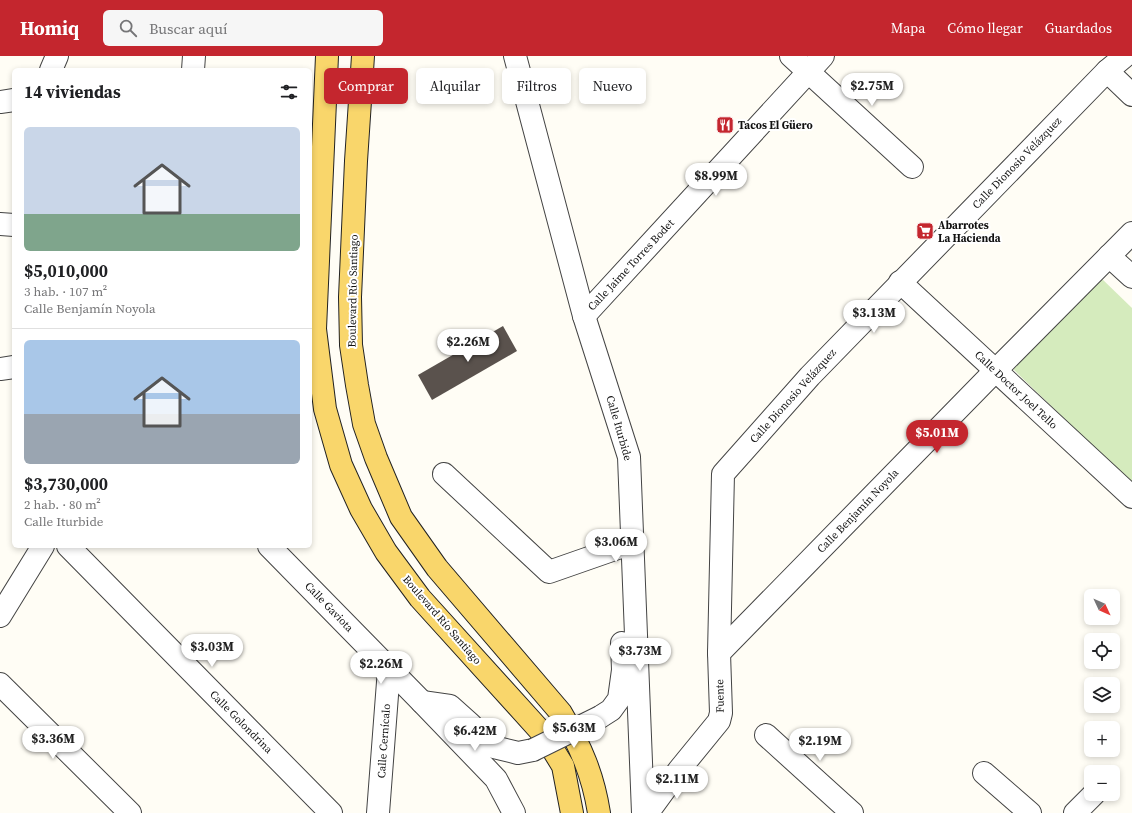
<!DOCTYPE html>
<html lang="es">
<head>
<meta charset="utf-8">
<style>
	:root { --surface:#fff; --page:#f6f6f6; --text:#202124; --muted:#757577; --line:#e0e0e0; --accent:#c4262e }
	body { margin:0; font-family:"Source Serif 4",serif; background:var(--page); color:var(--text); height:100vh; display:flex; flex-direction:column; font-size:15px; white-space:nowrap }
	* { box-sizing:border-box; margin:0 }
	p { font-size:13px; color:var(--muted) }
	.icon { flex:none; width:22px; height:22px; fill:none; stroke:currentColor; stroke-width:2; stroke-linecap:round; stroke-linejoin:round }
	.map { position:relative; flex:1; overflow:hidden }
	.sheet { position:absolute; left:12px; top:12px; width:300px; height:480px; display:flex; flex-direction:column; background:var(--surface); border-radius:6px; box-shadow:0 2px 6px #0003 }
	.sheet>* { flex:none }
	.top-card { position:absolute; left:324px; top:12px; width:380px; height:36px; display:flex; gap:8px }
	.needle { width:26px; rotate:134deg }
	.controls { position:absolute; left:1084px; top:533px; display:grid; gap:8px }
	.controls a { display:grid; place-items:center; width:36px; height:36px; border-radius:6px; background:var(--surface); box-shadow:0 2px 6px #0003; font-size:20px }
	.price { position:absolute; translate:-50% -34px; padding:0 9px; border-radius:14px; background:#fff; color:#222; font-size:13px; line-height:26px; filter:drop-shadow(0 1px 2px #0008) }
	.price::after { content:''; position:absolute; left:50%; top:24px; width:12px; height:9px; margin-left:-6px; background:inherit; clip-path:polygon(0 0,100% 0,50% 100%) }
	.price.on { background:var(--accent); color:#fff }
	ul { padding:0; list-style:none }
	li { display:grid; align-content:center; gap:8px; height:212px; padding:0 12px }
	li+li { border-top:1px solid var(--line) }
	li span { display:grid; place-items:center; height:124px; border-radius:6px; color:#555 }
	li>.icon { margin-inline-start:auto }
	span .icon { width:72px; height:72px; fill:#fffc; stroke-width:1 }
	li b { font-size:17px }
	h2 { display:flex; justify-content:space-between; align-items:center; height:48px; padding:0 12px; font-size:17px }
	.chip { padding:0 14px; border-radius:6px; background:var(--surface); box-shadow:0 2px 6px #0003; font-size:14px; line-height:36px }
	.chip.on { background:var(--accent); color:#fff }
	header { display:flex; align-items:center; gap:24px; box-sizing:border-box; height:56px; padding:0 20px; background:var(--accent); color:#fff }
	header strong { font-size:19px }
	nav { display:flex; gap:22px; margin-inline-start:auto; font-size:14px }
	.search { width:280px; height:36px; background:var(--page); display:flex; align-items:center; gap:10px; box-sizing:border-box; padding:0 14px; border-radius:6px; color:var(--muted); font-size:15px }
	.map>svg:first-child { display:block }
	.green { fill:#d5ebbd }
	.building { fill:#5a524d }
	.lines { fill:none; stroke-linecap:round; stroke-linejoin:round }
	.minor-casing { stroke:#444; stroke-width:24 }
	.major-casing { stroke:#222; stroke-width:24 }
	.minor { stroke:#fff; stroke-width:22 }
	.major { stroke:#f9d66b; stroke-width:22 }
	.minor-bridge-casing { stroke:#444; stroke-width:24; stroke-linecap:butt }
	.minor-bridge { stroke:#fff; stroke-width:22 }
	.labels { text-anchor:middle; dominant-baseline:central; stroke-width:4; stroke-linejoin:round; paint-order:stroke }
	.poi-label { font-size:11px; font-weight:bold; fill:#111; stroke:#fff; text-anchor:start }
	.street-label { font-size:11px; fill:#111; stroke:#fff }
</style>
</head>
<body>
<header>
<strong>Homiq</strong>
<div class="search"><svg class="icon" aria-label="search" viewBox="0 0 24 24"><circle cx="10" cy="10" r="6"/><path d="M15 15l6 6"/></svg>Buscar aquí</div>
<nav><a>Mapa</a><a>Cómo llegar</a><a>Guardados</a></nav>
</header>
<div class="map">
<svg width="1132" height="757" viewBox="0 0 1132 757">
	<rect width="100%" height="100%" fill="#fffdf5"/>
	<!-- green -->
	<polygon class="green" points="1100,221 1132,252 1132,428 1013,313"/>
	<!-- building -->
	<polygon class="building" points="503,270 517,295 432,344 418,319"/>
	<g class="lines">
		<defs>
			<g id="minor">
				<polyline points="515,0 584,260 629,401 643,757"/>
				<polyline points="791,0 912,111"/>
				<polyline points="51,14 57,0"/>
				<polyline points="193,14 194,0"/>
				<polyline points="1107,15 1132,39"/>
				<polyline points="0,46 14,44"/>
				<polyline points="0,168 14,169"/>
				<polyline points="1109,200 1132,221"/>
				<polyline points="900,226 1132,441"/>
				<polyline points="584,260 823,0"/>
				<polyline points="0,313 14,311"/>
				<polyline points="444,418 549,516 632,487"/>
				<polyline points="68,490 331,757"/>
				<polyline points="269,490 422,646 496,723 514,757"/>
				<polyline points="0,560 43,490"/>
				<polyline points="719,597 995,315 1132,177"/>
				<polyline points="0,628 130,757"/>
				<polyline points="422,646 450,650 469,667 494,691 518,697 533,694"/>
				<polyline points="600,661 611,654 619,643 623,614 622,587"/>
				<polyline points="766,679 852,757"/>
				<polyline points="984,717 1030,757"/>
				<polyline points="649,755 679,714 719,665 721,657 719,597 723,418 810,320 1107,15 1125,0"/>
				<polyline points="378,757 389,613"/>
				<polyline points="1075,757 1094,738"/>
			</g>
			<g id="major">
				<polyline points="327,0 315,273 325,353 341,409 361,453 386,496 420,542 544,679 563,710 572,757"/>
				<path d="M363,0l-7,105 -6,136 1,48 6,40 7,39 12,34 25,59 36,51 124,145c20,34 32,62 38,100"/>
			</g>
		</defs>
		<!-- minor casing -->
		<use href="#minor" class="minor-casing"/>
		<!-- major casing -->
		<use href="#major" class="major-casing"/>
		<!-- minor -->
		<use href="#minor" class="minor"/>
		<!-- major -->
		<use href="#major" class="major"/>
		<defs>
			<polyline id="minor-bridge" points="533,694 600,661"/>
		</defs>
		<!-- minor-bridge casing -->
		<use href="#minor-bridge" class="minor-bridge-casing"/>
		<!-- minor-bridge -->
		<use href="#minor-bridge" class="minor-bridge"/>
	</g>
	<!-- icons -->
	<defs>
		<symbol id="restaurant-square" viewBox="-11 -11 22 22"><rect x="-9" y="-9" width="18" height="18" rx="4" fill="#c4262e" stroke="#fff"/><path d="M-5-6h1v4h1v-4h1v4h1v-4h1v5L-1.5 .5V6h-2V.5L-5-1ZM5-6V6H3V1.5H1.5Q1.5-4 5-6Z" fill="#fff"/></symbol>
		<symbol id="supermarket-square" viewBox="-11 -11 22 22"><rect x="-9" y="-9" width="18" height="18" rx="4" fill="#c4262e" stroke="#fff"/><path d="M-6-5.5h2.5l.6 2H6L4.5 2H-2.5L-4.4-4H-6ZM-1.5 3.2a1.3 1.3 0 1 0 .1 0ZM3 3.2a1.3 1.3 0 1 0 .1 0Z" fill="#fff"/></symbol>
	</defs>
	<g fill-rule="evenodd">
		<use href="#restaurant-square" x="715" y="59" width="20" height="20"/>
		<use href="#supermarket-square" x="915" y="165" width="20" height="20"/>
	</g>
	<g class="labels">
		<!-- poi labels -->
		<g class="poi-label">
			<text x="738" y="69">Tacos El Güero</text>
			<text x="938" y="169">Abarrotes<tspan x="938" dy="13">La Hacienda</tspan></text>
		</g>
		<!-- street labels -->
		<g class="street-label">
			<text transform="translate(1017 107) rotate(-46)">Calle Dionosio Velázquez</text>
			<text transform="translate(631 209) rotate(-47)">Calle Jaime Torres Bodet</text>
			<text transform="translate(353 235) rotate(-89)">Boulevard Río Santiago</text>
			<text transform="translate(1016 334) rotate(43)">Calle Doctor Joel Tello</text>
			<text transform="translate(793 340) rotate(-48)">Calle Dionosio Velázquez</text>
			<text transform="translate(619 372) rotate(74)">Calle Iturbide</text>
			<text transform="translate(858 455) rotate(-46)">Calle Benjamín Noyola</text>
			<text transform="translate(329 551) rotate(46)">Calle Gaviota</text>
			<text transform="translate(442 564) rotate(49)">Boulevard Río Santiago</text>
			<text transform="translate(720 640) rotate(-91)">Fuente</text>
			<text transform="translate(241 666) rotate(45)">Calle Golondrina</text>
			<text transform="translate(384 685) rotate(-86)">Calle Cernícalo</text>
		</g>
	</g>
</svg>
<div class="controls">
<a><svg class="needle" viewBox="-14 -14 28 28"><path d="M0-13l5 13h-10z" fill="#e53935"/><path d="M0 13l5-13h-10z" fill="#757577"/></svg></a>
<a><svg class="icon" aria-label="locate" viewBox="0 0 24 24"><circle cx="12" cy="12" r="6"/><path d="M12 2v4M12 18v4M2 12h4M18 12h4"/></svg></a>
<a><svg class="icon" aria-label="layers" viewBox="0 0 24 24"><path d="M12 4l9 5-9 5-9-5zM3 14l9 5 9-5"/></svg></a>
<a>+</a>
<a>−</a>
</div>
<b class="price" style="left:872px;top:51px">$2.75M</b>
<b class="price" style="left:716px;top:141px">$8.99M</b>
<b class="price" style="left:874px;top:278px">$3.13M</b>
<b class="price" style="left:468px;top:307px">$2.26M</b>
<b class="price on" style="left:937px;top:398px">$5.01M</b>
<b class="price" style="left:616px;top:507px">$3.06M</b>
<b class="price" style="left:212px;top:612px">$3.03M</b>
<b class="price" style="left:640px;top:616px">$3.73M</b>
<b class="price" style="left:381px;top:629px">$2.26M</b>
<b class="price" style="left:574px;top:693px">$5.63M</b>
<b class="price" style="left:475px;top:696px">$6.42M</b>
<b class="price" style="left:53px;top:704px">$3.36M</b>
<b class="price" style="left:820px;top:706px">$2.19M</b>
<b class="price" style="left:677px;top:744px">$2.11M</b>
<div class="top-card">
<a class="chip on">Comprar</a>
<a class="chip">Alquilar</a>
<a class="chip">Filtros</a>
<a class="chip">Nuevo</a>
</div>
<section class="sheet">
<h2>14 viviendas<svg class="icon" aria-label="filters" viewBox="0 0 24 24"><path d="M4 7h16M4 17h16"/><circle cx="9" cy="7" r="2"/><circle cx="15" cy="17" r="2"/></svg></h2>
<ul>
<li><span style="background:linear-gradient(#c9d6e8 70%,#7fa58c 0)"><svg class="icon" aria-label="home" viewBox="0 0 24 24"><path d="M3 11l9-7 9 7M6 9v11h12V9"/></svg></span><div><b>$5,010,000</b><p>3 hab. · 107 m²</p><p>Calle Benjamín Noyola</p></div></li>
<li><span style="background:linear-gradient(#a9c7e8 60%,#9aa5b1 0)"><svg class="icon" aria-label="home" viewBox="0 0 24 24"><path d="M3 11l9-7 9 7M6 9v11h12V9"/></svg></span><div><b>$3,730,000</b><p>2 hab. · 80 m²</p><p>Calle Iturbide</p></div></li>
</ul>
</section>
</div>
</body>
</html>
